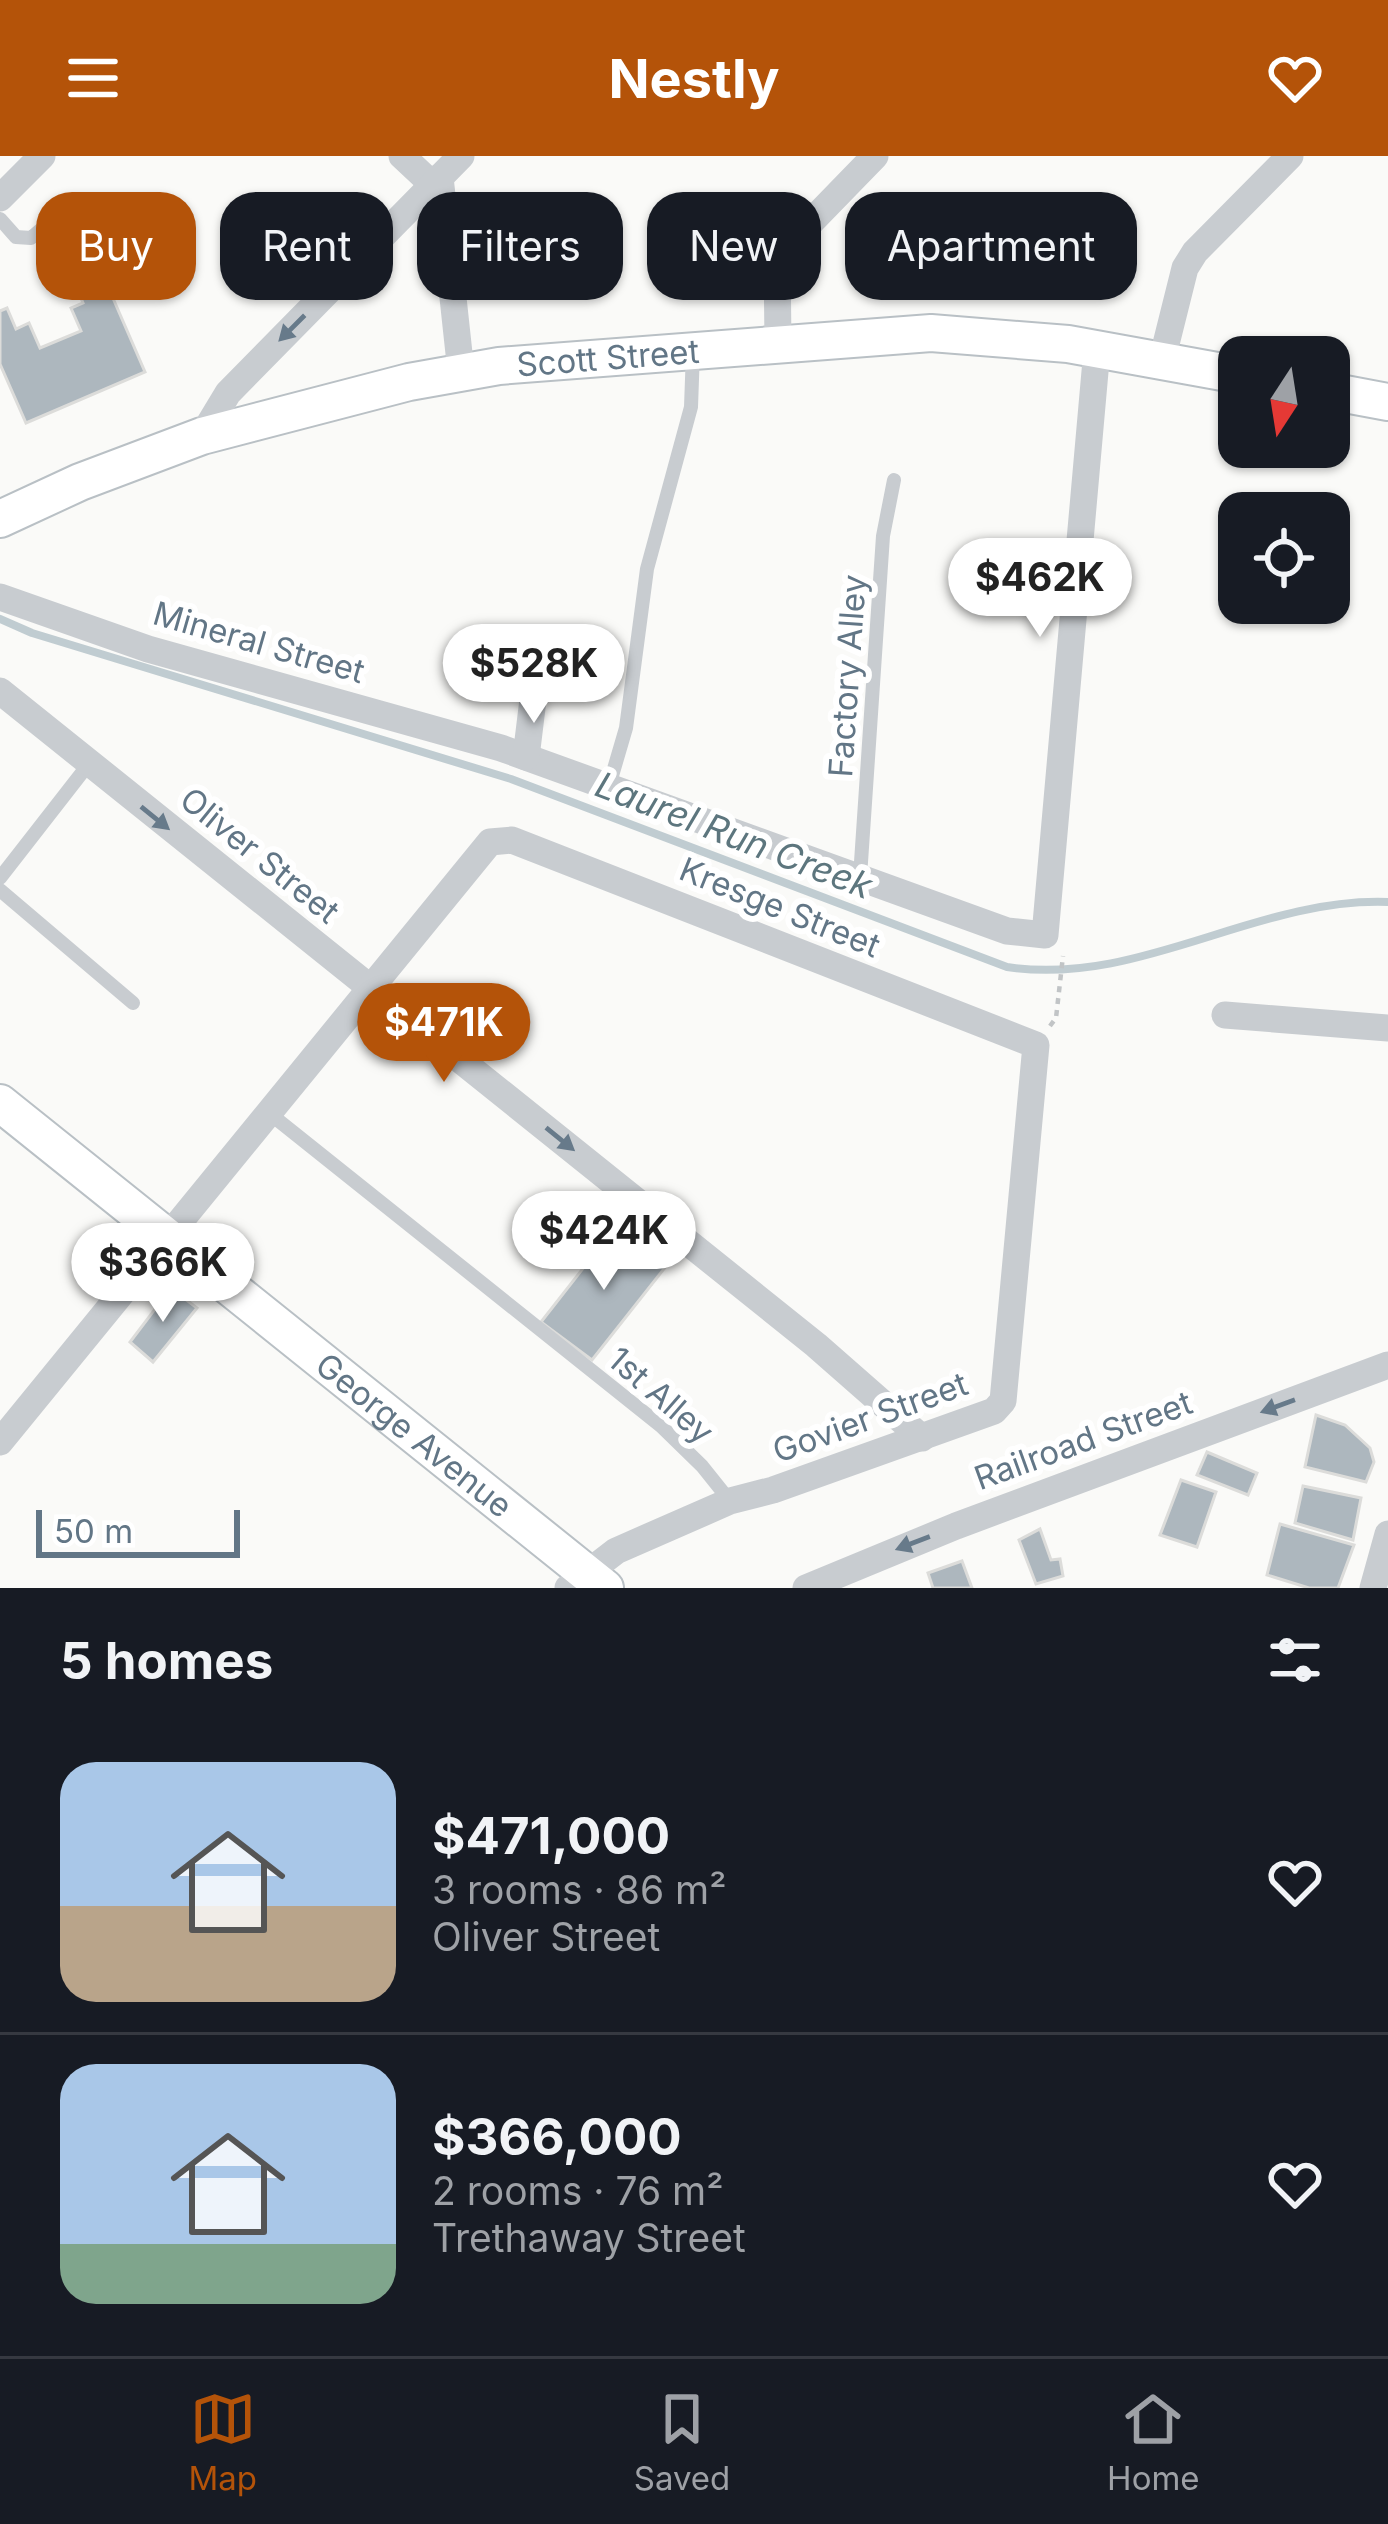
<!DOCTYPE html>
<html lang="en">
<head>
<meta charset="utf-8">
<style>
	:root { --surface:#171b24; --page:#20242c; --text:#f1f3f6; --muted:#9ea1a6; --line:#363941; --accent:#b45309 }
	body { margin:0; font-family:Inter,sans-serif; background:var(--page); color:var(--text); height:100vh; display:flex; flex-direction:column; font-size:45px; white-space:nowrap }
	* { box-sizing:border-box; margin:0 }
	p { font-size:39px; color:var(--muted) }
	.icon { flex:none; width:66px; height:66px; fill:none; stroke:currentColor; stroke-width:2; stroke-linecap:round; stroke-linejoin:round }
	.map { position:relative; height:1432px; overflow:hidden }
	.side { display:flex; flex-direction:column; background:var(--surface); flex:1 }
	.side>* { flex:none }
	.banner { position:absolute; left:36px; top:36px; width:1317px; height:108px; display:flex; gap:24px }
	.needle { width:78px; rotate:192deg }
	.controls { position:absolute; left:1218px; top:180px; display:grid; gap:24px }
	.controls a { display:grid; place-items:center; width:132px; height:132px; border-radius:24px; background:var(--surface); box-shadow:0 3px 9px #0004; font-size:60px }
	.scale { position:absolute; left:36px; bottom:30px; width:204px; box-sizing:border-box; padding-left:12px; border:6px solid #627686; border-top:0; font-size:33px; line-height:42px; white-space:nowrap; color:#627686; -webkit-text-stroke:9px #fff; paint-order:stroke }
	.price { position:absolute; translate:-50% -102px; padding:0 27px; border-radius:42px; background:#fff; color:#222; font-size:39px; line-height:78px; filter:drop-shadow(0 3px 6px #0008) }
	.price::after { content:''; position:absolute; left:50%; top:72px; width:36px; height:27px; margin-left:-18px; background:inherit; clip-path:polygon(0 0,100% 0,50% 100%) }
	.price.selected { background:var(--accent); color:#fff }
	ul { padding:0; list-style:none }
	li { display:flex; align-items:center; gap:36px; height:300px; padding:0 60px }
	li+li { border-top:3px solid var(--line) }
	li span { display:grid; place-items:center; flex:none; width:336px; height:240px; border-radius:36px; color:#555 }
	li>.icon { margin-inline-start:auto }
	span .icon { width:144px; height:144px; fill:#fffc; stroke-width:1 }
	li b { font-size:51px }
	h2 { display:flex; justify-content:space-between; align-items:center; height:144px; padding:0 60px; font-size:51px }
	.chip { padding:0 42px; border-radius:36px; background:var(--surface); box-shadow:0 3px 9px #0004; font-size:42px; line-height:108px }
	.chip.selected { background:var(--accent); color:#fff }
	header { display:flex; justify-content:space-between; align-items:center; height:156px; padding:0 60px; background:var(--accent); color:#fff; font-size:54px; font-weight:700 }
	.menu { display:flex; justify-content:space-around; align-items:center; height:168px; border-top:3px solid var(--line); background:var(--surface); font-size:33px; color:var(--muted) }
	.menu a { display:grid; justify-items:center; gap:6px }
	.menu .selected { color:var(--accent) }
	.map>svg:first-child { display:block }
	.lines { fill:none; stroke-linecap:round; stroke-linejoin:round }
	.stream { stroke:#c0ccd1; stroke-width:8 }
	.building { fill:#adb7be; stroke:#dcdcda; stroke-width:3 }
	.secondary-casing { stroke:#b9c0c5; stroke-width:40 }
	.path { stroke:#c1c4c6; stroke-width:4.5; stroke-dasharray:6 6; stroke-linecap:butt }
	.lane { stroke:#c8ccd0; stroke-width:14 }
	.street { stroke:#c8ccd0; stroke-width:27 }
	.secondary { stroke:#fff; stroke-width:36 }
	.oneway { fill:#677a8a }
	.labels { text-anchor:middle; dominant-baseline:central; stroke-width:12; stroke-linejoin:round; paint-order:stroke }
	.street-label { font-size:33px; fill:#627686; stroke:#fff }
	.water-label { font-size:36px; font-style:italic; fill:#5d767e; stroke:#fff }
</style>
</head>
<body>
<header><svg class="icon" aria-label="menu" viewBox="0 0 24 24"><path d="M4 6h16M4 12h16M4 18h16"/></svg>Nestly<svg class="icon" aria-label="heart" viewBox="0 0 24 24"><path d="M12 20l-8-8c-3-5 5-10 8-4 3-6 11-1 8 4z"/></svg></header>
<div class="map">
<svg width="1388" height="1432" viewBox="0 0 1388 1432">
	<rect width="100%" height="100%" fill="#fafaf8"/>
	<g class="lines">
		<!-- stream -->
		<path class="stream" d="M0,463l32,14 479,146 496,188c133,20 249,-70 381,-65"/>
	</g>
	<!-- building -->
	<g class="building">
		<polygon points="99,110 145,216 26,267 0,208 0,155 7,152 16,173 29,167 40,192 81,175 71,152 83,147 72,121"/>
		<polygon points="617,1069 667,1109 592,1204 541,1166"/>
		<polygon points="171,1132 197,1152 153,1206 130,1186"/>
		<polygon points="1316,1259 1345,1269 1370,1292 1374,1306 1366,1326 1305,1311"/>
		<polygon points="1207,1296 1257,1317 1248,1339 1197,1319"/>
		<polygon points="1181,1324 1216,1336 1197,1391 1160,1379"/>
		<polygon points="1303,1330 1361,1342 1353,1384 1295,1367"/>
		<polygon points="1280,1368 1354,1389 1338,1432 1309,1432 1267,1419"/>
		<polygon points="1040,1373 1051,1404 1060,1403 1063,1420 1036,1428 1019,1384"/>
		<polygon points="962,1405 972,1432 933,1432 928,1417"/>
	</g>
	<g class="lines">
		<defs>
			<g id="secondary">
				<polyline points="1329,235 1388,246"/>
				<path id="s1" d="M0,363l80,-37 122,-46 207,-54 90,-16 432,-33 137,11 171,31"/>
				<path id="s2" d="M0,947l605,485"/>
			</g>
		</defs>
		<!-- secondary casing -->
		<use href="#secondary" class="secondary-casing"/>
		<!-- path -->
		<polyline class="path" points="1050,870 1056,862 1063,800"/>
		<!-- lane -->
		<g class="lane">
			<polyline points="0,63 16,81 31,82 52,64 64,65 133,135"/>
			<polyline points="609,630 626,572 647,413 691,251 693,195"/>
			<polyline points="860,721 883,380 894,324"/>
			<polyline points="0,722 88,609"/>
			<polyline points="0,734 133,847"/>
			<polyline points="269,957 661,1270 702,1310 730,1345"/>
		</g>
		<!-- street -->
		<g class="street">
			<polyline points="402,0 433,29"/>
			<polyline points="440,21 461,216"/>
			<polyline points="0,42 42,0"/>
			<polyline points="778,187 777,101 875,0"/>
			<polyline points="1162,204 1185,112 1195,96 1290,0"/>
			<polyline points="202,280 228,237 461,0"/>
			<polyline points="0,441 148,493 501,592 1007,775 1045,779 1097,193"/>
			<polyline points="0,535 816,1189 922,1282"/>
			<polyline points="526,601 540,486"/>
			<polyline points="1225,859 1388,872"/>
			<polyline points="0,1286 490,686 512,684 1036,889 1003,1245 994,1255 773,1334 730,1345 616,1395 568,1432"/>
			<polyline points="806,1432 956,1370 1388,1209"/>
			<polyline points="1373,1432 1388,1378"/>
		</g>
		<!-- secondary -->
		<use href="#secondary" class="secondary"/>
	</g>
	<!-- one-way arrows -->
	<defs><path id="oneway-solid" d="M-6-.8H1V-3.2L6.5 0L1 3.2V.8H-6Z" transform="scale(3)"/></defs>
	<g class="oneway">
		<use href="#oneway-solid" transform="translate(292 172) rotate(135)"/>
		<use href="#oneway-solid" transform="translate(155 662) rotate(39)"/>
		<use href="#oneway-solid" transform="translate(560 983) rotate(39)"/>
		<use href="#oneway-solid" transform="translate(1278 1250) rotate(160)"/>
		<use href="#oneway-solid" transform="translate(913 1387) rotate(159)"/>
	</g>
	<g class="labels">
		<!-- street labels -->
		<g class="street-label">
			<text stroke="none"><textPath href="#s1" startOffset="633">Scott Street</textPath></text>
			<text transform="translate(259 486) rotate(16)">Mineral Street</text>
			<text transform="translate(847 520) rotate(-86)">Factory Alley</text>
			<text transform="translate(260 699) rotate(39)">Oliver Street</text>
			<text transform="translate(780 751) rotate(22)">Kresge Street</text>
			<text transform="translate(661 1239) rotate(41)">1st Alley</text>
			<text transform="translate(870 1261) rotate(-20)">Govier Street</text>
			<text stroke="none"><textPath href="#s2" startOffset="531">George Avenue</textPath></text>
			<text transform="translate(1083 1284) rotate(-20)">Railroad Street</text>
		</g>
		<!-- water labels -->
		<g class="water-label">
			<text transform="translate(734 679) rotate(21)">Laurel Run Creek</text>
		</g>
	</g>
</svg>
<div class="controls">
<a><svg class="needle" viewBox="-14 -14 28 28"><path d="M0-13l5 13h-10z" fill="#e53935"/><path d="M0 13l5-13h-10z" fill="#9ea1a6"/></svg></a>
<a><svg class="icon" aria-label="locate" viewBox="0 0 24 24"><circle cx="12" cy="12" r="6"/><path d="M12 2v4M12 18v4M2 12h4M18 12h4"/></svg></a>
</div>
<div class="scale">50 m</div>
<b class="price" style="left:1040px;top:484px">$462K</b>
<b class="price" style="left:534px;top:570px">$528K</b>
<b class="price selected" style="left:444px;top:929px">$471K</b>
<b class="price" style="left:604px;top:1137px">$424K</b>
<b class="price" style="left:163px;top:1169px">$366K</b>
<div class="banner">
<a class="chip selected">Buy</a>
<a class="chip">Rent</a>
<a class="chip">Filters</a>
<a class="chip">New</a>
<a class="chip">Apartment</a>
</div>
</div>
<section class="side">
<h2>5 homes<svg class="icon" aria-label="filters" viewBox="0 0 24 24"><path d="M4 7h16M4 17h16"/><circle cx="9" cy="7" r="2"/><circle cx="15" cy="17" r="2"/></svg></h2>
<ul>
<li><span style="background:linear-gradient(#a9c7e8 60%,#b9a48a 0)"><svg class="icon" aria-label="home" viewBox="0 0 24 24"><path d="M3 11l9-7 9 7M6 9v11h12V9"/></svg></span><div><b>$471,000</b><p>3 rooms · 86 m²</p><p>Oliver Street</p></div><svg class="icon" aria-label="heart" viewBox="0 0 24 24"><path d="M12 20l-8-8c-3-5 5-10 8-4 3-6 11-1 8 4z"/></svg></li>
<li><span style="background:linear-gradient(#a9c7e8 75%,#7fa58c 0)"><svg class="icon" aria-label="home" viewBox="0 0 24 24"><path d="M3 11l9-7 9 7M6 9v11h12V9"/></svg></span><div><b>$366,000</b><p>2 rooms · 76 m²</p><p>Trethaway Street</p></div><svg class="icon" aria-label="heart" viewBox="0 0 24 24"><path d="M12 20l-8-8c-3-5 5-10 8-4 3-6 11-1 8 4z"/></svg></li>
</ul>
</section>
<nav class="menu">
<a class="selected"><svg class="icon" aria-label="map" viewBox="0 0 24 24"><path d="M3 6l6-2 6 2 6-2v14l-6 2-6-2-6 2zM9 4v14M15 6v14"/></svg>Map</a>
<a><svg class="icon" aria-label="saved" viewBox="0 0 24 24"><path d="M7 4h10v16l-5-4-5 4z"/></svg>Saved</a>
<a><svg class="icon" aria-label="home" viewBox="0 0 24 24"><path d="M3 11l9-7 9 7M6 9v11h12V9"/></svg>Home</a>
</nav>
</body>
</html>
